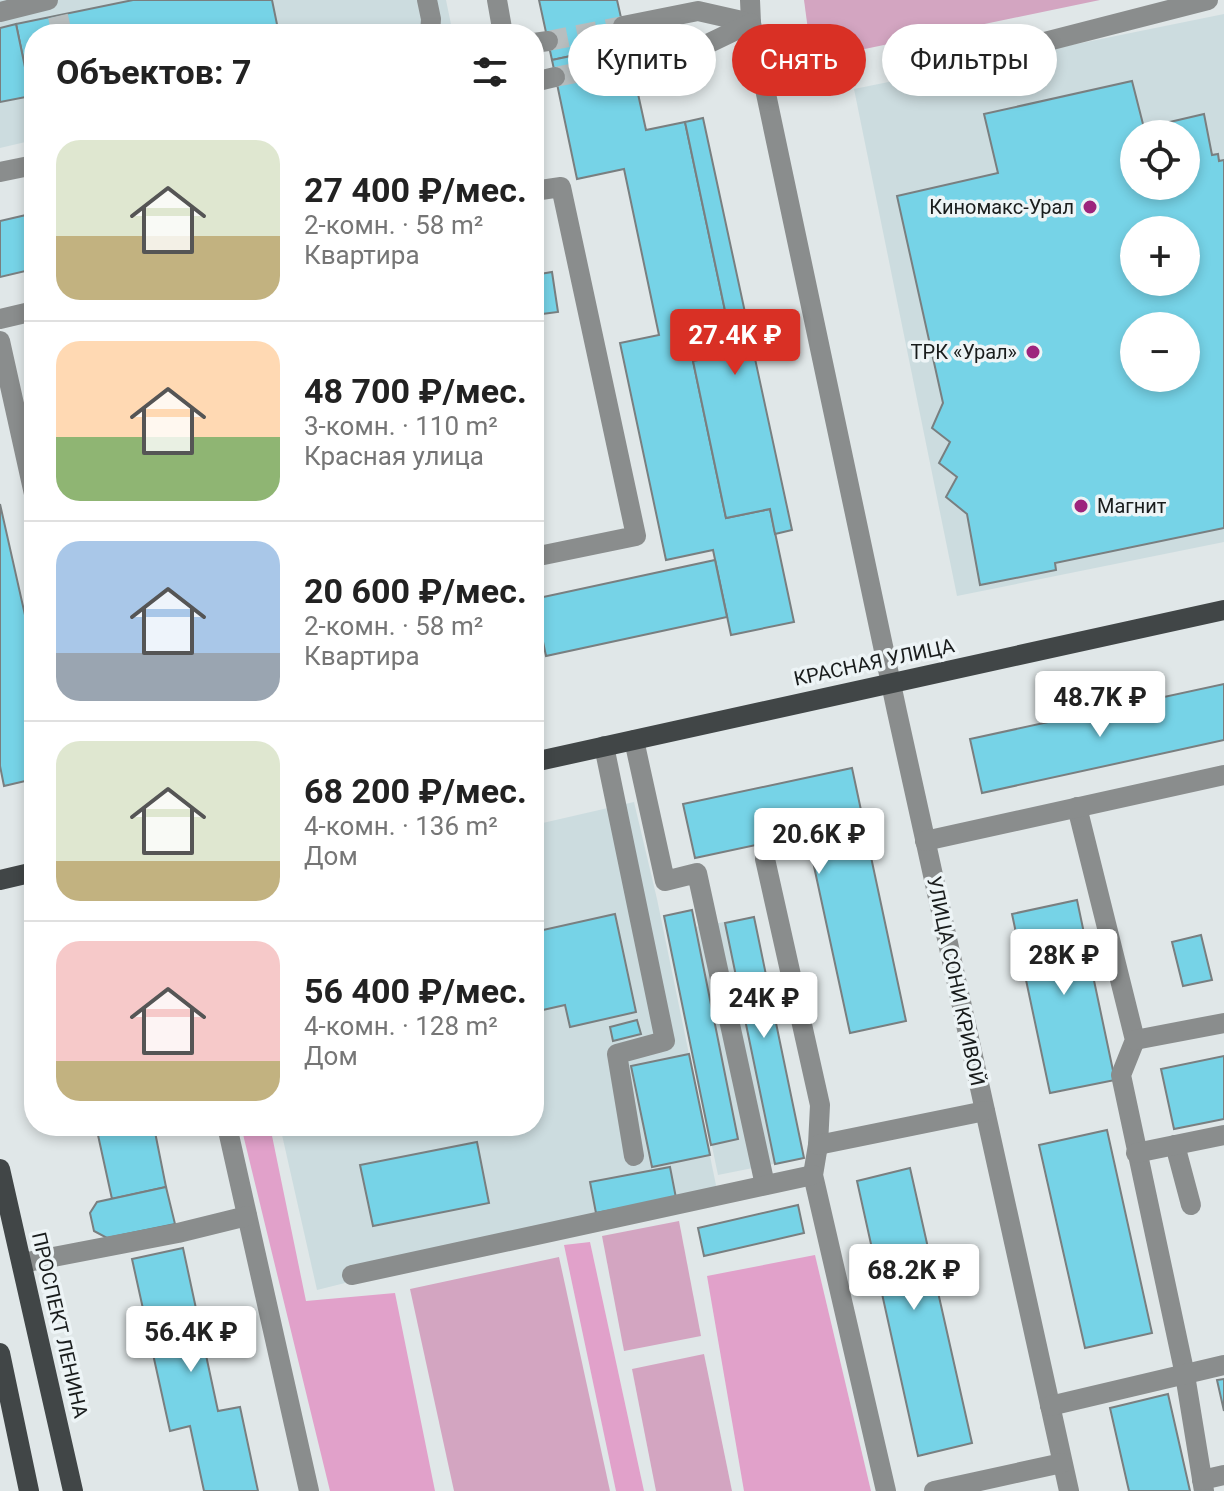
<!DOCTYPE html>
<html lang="ru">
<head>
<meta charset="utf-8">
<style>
	:root { --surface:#fff; --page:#f6f6f6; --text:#222; --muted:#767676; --line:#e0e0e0; --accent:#d93025 }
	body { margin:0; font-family:Roboto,sans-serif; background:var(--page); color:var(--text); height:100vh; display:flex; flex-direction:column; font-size:30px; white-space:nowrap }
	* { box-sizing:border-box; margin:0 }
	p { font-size:26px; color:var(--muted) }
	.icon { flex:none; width:44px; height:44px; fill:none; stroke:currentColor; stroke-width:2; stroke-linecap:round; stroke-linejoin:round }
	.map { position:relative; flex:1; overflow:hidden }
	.panel { position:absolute; left:24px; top:24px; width:520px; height:1112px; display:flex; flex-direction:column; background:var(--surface); border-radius:32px; box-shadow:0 4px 12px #0003 }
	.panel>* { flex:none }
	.banner { position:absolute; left:568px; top:24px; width:536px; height:72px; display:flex; gap:16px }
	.controls { position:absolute; left:1120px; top:120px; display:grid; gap:16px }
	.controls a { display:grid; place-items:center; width:80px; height:80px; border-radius:50%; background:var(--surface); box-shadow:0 4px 12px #0003; font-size:40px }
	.price { position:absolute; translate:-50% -68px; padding:0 18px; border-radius:8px; background:#fff; color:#222; font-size:26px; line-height:52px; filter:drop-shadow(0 2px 4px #0008) }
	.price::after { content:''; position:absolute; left:50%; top:48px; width:24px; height:18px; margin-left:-12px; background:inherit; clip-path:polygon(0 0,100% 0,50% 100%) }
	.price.on { background:var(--accent); color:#fff }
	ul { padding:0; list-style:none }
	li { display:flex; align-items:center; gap:24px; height:200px; padding:0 32px }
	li+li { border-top:2px solid var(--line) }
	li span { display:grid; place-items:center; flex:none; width:224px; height:160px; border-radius:24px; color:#555 }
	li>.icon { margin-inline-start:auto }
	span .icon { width:96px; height:96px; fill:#fffc; stroke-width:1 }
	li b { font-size:34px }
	h2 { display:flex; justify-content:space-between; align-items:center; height:96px; padding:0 32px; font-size:34px }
	.tag { padding:0 28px; border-radius:36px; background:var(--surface); box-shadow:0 4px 12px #0003; font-size:28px; line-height:72px }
	.tag.on { background:var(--accent); color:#fff }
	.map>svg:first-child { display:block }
	.built { fill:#ccdcdf; fill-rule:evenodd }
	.green { fill:#d3a5c1 }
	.forest { fill:#e1a1ca }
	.building { fill:#76d3e7; stroke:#797f80; stroke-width:2; fill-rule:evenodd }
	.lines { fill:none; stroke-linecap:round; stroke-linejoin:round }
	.minor-tunnel { stroke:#b8bebf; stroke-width:20; stroke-dasharray:20 10; stroke-linecap:butt }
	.minor { stroke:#8a8d8d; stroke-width:20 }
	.major { stroke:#414647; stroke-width:20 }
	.poi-dot { fill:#9d247d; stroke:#edf4f6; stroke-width:3 }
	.labels { text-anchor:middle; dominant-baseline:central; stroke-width:7; stroke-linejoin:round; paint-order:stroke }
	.poi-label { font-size:20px; fill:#191c1c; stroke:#edf4f6; text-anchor:end }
	.street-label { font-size:20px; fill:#191c1c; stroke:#edf4f6 }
</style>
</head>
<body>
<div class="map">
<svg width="1224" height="1491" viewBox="0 0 1224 1491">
	<rect width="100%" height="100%" fill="#e0e7e8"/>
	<!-- built -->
	<g class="built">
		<polygon points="0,0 446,0 453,34 34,34 34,140 0,148"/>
		<path d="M1224,14v528l-267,54 -103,-507zM1134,134h52v52h-52zM1134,230h52v52h-52zM1134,326h52v52h-52z"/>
		<polygon points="634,802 657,899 717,1190 317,1290 280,1126 534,1126 534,825"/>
		<polygon points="692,910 695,927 754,917 803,1158 718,1175 664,916"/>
	</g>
	<!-- green -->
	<g class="green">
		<polygon points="804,0 1100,0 812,60"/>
		<polygon points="679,1221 701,1336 624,1351 602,1236"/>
		<polygon points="559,1257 610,1491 454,1491 410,1289"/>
		<polygon points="704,1354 732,1491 656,1491 632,1369"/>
	</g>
	<!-- forest -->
	<g class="forest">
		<polygon points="241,1126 270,1126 306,1301 395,1293 435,1491 330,1491"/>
		<polygon points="590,1242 644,1491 616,1491 564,1245"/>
		<polygon points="815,1255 871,1491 744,1491 707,1276"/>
	</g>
	<!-- building -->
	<g class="building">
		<polygon points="133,0 272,0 279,34 34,34 34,95 31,96 16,24"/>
		<polygon points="539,0 617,0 627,44 552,60"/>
		<polygon points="16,24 31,96 0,102 0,28"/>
		<polygon points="627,44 646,130 685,122 734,353 693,361 726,518 770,509 794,622 731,635 713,550 666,560 620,343 659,335 624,169 577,179 552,60"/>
		<path d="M1132,81l12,47 60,-14 8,41 6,-1 1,7 5,-1v368l-169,35 1,7 -76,15 -13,-71 -21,-17 11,-20 -18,-14 11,-21 -18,-14 11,-25 -46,-207 101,-23 -14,-59zM1134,134h52v52h-52zM1134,230h52v52h-52zM1134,326h52v52h-52z"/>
		<polygon points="703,118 792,530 775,534 770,509 726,518 693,361 734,353 685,122"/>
		<polygon points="26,215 34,248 34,269 0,277 0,221"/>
		<polygon points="552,272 558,312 534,315 534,275"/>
		<polygon points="0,504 34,655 34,779 4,786 0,766"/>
		<polygon points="715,560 727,617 546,656 534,599"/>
		<polygon points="1224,684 1224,740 982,793 970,739"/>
		<polygon points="852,768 906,1021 850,1033 807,834 695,858 683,804"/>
		<polygon points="1077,900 1115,1080 1050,1093 1012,914"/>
		<polygon points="692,910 738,1139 711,1145 664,916"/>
		<polygon points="615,914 636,1012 570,1027 565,1005 534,1012 534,932"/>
		<polygon points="754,917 804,1158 775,1164 725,923"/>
		<polygon points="1201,935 1212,980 1183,986 1172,942"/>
		<polygon points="637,1020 641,1034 613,1041 610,1027"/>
		<polygon points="689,1054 710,1155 652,1167 631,1066"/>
		<polygon points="1224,1056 1224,1119 1174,1129 1161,1069"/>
		<polygon points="96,1126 146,1126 148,1134 155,1132 166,1187 112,1199"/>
		<polygon points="1107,1130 1152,1333 1085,1348 1039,1145"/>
		<polygon points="477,1142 489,1203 373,1226 360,1165"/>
		<polygon points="670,1167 676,1198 596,1213 590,1182"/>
		<polygon points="910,1168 972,1443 918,1456 857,1181"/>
		<polygon points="166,1187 175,1224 107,1238 94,1231 90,1213 97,1202"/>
		<polygon points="798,1205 804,1233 704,1256 698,1228"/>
		<polygon points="183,1248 218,1411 240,1407 258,1491 204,1491 190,1426 170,1431 132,1259"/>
		<polygon points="1224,1379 1224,1411 1217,1380"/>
		<polygon points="1168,1394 1190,1491 1129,1491 1110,1408"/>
	</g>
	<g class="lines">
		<!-- minor-tunnel -->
		<g class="minor-tunnel">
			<polyline points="58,16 62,34"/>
			<polyline points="548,41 623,26"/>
			<polyline points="555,77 631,62"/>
		</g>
		<!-- minor -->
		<g class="minor">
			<polyline points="427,0 431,19 430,34"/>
			<polyline points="497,0 503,34"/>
			<polyline points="750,0 751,23 897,712 1069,1491"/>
			<polyline points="0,12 48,0"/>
			<polyline points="623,26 698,11 751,23"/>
			<polyline points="534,43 548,41"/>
			<polyline points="631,62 701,47 751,23"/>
			<polyline points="943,68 1208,0"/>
			<polyline points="534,82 555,77"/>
			<polyline points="0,172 34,165"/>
			<polyline points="534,191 561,187 636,536 534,557"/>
			<polyline points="0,319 34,311"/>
			<polyline points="0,341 34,494"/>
			<polyline points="634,740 665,881 697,873 765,1185"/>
			<polyline points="604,746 665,1041 617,1054 634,1156"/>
			<polyline points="1077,807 1135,1040 1121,1075 1185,1375 1204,1491"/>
			<polyline points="925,841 1224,775"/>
			<polyline points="765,859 820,1105 818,1145 813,1175 886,1491"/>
			<polyline points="1135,1040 1224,1023"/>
			<polyline points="227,1126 309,1491"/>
			<polyline points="818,1145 985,1111"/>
			<polyline points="1175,1145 1191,1205"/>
			<polyline points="1136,1153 1224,1135"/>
			<polyline points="22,1263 178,1233 247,1216"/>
			<polyline points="352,1275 813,1175"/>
			<polyline points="1050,1406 1224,1365"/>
			<polyline points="1202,1480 1224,1475"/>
			<polyline points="934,1491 1062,1463"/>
		</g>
		<!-- major -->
		<g class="major">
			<polyline points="534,762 1224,610"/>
			<polyline points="0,880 34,872"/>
			<polyline points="0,1169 73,1491"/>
			<polyline points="0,1353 29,1491"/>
		</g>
	</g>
	<!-- markers -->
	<g class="poi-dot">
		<circle cx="1090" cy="207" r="8"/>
		<circle cx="1033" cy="352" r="8"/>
		<circle cx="1081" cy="506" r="8"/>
	</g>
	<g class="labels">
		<!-- poi labels -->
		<g class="poi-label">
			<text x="1074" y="207">Киномакс-Урал</text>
			<text x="1017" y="352">ТРК «Урал»</text>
			<text x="1097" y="506" text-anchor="start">Магнит</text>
		</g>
		<!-- street labels -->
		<g class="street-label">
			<text transform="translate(874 662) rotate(-12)">КРАСНАЯ УЛИЦА</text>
			<text transform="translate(956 981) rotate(78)">УЛИЦА СОНИ КРИВОЙ</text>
			<text transform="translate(60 1325) rotate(77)">ПРОСПЕКТ ЛЕНИНА</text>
		</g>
	</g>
</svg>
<div class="controls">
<a><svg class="icon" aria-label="locate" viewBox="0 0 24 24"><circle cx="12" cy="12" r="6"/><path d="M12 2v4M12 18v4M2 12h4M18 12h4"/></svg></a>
<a>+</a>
<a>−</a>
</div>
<b class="price on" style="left:735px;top:377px">27.4K ₽</b>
<b class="price" style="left:1100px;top:739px">48.7K ₽</b>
<b class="price" style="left:819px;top:876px">20.6K ₽</b>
<b class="price" style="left:1064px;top:997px">28K ₽</b>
<b class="price" style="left:764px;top:1040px">24K ₽</b>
<b class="price" style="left:914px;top:1312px">68.2K ₽</b>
<b class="price" style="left:191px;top:1374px">56.4K ₽</b>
<div class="banner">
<a class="tag">Купить</a>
<a class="tag on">Снять</a>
<a class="tag">Фильтры</a>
</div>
<section class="panel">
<h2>Объектов: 7<svg class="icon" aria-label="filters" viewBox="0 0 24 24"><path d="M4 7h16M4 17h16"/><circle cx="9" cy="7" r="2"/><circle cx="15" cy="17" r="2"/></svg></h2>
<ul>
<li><span style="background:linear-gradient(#dfe7d0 60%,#c2b280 0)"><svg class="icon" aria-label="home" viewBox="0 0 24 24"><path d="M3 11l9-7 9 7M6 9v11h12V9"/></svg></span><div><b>27 400 ₽/мес.</b><p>2-комн. · 58 m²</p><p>Квартира</p></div></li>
<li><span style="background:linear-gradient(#ffd9b3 60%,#8fb573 0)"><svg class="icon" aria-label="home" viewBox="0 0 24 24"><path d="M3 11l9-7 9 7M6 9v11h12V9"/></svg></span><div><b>48 700 ₽/мес.</b><p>3-комн. · 110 m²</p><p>Красная улица</p></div></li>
<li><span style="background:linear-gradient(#a9c7e8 70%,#9aa5b1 0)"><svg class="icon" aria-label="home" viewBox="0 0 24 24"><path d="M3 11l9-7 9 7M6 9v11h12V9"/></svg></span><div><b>20 600 ₽/мес.</b><p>2-комн. · 58 m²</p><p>Квартира</p></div></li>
<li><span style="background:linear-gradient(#dfe7d0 75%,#c2b280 0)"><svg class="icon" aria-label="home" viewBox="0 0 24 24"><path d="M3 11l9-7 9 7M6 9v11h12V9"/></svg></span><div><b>68 200 ₽/мес.</b><p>4-комн. · 136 m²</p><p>Дом</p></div></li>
<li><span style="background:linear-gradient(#f6c9c9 75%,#c2b280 0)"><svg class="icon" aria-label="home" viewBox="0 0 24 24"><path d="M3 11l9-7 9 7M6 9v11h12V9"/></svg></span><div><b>56 400 ₽/мес.</b><p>4-комн. · 128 m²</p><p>Дом</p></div></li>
</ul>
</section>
</div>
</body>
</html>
